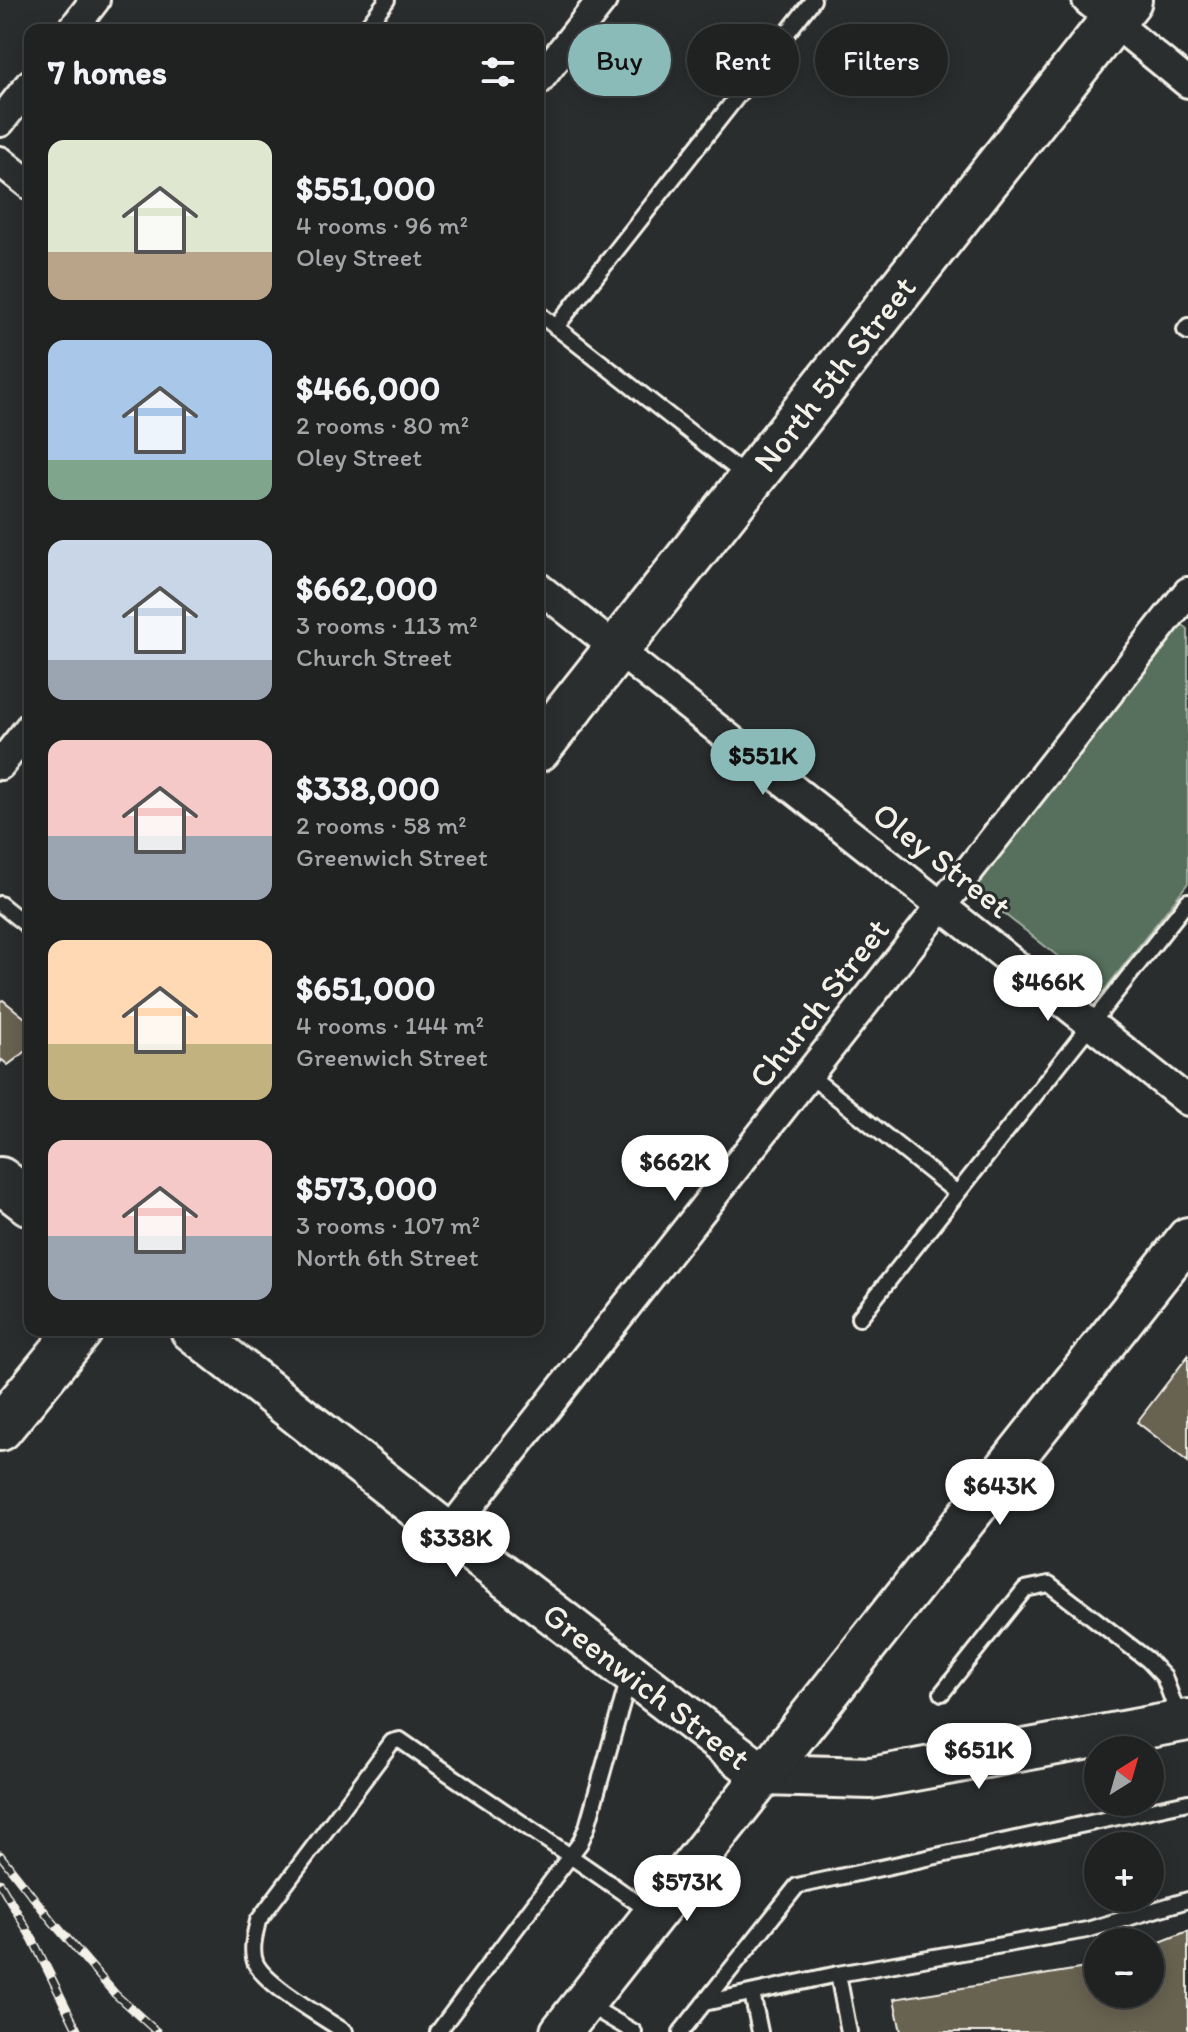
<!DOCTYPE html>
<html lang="en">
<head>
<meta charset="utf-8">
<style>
	:root { --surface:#202222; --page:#2d2f2f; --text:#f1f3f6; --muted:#a2a4a5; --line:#3d3f40; --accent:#8bbbb9 }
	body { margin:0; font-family:Itim,sans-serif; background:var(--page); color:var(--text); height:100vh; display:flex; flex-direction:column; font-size:30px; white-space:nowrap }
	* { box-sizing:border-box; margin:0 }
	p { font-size:26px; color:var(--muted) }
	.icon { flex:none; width:44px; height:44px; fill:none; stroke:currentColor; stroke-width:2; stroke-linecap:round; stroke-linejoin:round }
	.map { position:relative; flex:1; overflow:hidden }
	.sheet { position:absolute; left:24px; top:24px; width:520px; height:1312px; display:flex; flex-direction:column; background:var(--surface); border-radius:16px; box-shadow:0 4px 20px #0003,0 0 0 2px var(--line) }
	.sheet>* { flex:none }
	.top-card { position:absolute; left:568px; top:24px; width:500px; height:72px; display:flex; gap:16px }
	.needle { width:52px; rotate:37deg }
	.tools { position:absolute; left:1084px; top:1736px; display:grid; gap:16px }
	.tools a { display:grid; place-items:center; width:80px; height:80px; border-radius:50%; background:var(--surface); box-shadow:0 4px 20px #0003,0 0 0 2px var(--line); font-size:40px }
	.price { position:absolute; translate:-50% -68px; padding:0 18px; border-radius:28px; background:#fff; color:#222; font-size:26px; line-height:52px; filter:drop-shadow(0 2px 4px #0008) }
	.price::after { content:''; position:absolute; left:50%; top:48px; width:24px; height:18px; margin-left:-12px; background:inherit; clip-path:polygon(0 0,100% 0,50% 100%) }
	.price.current { background:var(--accent); color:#111 }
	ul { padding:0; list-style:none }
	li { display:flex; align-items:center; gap:24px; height:200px; padding:0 24px }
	li span { display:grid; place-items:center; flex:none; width:224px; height:160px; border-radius:16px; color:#555 }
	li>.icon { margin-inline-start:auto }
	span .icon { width:96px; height:96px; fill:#fffc; stroke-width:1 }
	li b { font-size:34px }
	h2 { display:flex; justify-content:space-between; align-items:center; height:96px; padding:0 24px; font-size:34px }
	.tag { padding:0 28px; border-radius:36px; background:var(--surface); box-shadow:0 4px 20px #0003,0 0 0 2px var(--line); font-size:28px; line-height:72px }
	.tag.current { background:var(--accent); color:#111 }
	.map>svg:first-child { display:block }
	.green { fill:#566f5d; stroke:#a5b0a2; stroke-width:2 }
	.building { fill:#686251; stroke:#f4f1e8; stroke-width:2 }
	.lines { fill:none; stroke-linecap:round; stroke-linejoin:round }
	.lane-casing { stroke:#f4f1e8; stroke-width:20 }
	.street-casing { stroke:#f4f1e8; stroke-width:34 }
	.secondary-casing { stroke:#f4f1e8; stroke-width:46 }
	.primary-casing { stroke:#f4f1e8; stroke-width:50 }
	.lane { stroke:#2a2d2e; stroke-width:14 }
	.street { stroke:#2a2d2e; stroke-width:28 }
	.secondary { stroke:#2a2d2e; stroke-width:40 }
	.primary { stroke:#2a2d2e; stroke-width:44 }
	.rail-casing { stroke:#f4f1e8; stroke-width:9 }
	.rail { stroke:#2a2d2e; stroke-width:6; stroke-dasharray:18; stroke-linecap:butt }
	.labels { text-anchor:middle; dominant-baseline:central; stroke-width:6; stroke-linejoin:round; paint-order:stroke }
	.street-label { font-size:34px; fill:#f4f1e8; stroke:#2a2d2e }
</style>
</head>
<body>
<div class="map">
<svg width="1188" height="2032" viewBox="0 0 1188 2032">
	<rect width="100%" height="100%" fill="#2a2d2e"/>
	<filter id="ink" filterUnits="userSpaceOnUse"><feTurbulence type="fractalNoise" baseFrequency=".0125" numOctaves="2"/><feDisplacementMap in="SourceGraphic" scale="16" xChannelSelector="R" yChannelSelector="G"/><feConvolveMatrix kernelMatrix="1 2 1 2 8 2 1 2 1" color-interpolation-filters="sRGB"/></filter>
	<g filter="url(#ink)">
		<!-- green -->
		<polygon class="green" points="1180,623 1188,629 1188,883 1103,992 974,890"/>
		<!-- building -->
		<g class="building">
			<polygon points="3,1000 30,1022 30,1040 25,1052 8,1065 2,1060 0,1063 0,1001"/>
			<polygon points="1188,1356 1188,1462 1137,1422"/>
			<polygon points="1188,1931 1188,2032 901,2032 894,1999 1098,1966 1098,1994 1150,1994 1150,1946"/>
		</g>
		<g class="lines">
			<defs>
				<g id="lane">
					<polyline points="364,30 387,0"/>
					<polyline points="538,313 747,477"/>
					<polyline points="1188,326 1185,330 1188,332"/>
					<polyline points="556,327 813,0"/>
					<polyline points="0,904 30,928"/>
					<polyline points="809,1075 957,1193"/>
					<polyline points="859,1318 1188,901"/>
					<polyline points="942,1693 1025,1589 1049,1584 1148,1660 1164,1677 1180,1720"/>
					<polyline points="752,1993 760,2032"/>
					<polyline points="704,2003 838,1974"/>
					<polyline points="588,2005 634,2032"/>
					<path d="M345,2032c-22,-15 -78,-46 -89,-68 -6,-13 -1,-30 2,-43l134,-179 8,-2c84,59 170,114 253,174"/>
					<polyline points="438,2032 580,1843 587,1827 629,1678"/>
					<polyline points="681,2032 797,1886 1188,1802"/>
					<polyline points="849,2032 838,1974 1087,1930 1188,1900"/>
				</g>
				<g id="street">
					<polyline points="1087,0 1188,83"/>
					<polyline points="72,30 95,0"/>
					<polyline points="538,81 602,0"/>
					<polyline points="0,122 30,84"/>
					<polyline points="0,161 30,185"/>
					<polyline points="538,587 1188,1101"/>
					<polyline points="0,765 30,727"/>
					<polyline points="448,1533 1188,592"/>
				</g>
				<g id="secondary">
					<path id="s1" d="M191,1330l257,203 315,242 108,3 317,-58"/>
					<polyline points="561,2032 1188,1238"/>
				</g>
				<g id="primary">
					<path id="s2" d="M538,749l591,-749"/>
					<polyline points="0,1180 30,1203"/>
					<polyline points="0,1428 80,1330"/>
				</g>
			</defs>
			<!-- lane casing -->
			<use href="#lane" class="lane-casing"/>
			<!-- street casing -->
			<use href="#street" class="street-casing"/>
			<!-- secondary casing -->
			<use href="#secondary" class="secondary-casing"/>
			<!-- primary casing -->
			<use href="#primary" class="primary-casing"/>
			<!-- lane -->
			<use href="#lane" class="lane"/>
			<!-- street -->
			<use href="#street" class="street"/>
			<!-- secondary -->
			<use href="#secondary" class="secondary"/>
			<!-- primary -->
			<use href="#primary" class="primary"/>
			<defs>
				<g id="rail">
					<polyline points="0,1855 52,1921 115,1994 157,2032"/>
					<polyline points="0,1883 33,1940 78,2032"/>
				</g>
			</defs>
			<!-- rail casing -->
			<use href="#rail" class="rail-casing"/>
			<!-- rail -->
			<use href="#rail" class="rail"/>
		</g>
	</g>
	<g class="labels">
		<!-- street labels -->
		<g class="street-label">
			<text stroke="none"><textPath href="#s2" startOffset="478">North 5th Street</textPath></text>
			<text transform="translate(942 860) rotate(38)">Oley Street</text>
			<text transform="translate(819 1003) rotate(-52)">Church Street</text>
			<text stroke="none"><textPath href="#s1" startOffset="578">Greenwich Street</textPath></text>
		</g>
	</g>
</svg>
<div class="tools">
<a><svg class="needle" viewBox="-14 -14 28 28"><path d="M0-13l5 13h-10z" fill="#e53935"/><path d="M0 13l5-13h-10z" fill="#a2a4a5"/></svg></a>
<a>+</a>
<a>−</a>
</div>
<b class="price current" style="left:763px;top:797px">$551K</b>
<b class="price" style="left:1048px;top:1023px">$466K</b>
<b class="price" style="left:675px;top:1203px">$662K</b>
<b class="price" style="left:1000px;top:1527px">$643K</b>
<b class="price" style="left:456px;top:1579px">$338K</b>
<b class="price" style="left:979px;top:1791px">$651K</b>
<b class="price" style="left:687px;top:1923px">$573K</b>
<div class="top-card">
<a class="tag current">Buy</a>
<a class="tag">Rent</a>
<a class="tag">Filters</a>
</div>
<section class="sheet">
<h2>7 homes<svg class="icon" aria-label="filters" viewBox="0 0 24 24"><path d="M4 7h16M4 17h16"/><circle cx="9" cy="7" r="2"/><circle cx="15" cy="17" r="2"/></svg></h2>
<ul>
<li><span style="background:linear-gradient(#dfe7d0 70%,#b9a48a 0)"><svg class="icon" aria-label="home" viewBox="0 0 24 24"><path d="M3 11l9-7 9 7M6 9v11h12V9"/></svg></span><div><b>$551,000</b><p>4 rooms · 96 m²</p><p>Oley Street</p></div></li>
<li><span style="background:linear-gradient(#a9c7e8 75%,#7fa58c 0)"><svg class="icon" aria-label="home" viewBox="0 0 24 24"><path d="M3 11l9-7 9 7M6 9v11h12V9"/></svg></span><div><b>$466,000</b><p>2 rooms · 80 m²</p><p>Oley Street</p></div></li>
<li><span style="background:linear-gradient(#c9d6e8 75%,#9aa5b1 0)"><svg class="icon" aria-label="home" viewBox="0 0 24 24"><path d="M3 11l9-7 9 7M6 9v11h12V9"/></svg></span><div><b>$662,000</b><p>3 rooms · 113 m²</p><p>Church Street</p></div></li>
<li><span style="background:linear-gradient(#f6c9c9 60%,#9aa5b1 0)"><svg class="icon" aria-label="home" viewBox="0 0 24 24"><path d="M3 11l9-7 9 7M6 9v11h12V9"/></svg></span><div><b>$338,000</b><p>2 rooms · 58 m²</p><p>Greenwich Street</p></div></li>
<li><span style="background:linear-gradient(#ffd9b3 65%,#c2b280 0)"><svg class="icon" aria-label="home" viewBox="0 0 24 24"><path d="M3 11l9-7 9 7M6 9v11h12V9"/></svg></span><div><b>$651,000</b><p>4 rooms · 144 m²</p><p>Greenwich Street</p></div></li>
<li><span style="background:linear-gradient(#f6c9c9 60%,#9aa5b1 0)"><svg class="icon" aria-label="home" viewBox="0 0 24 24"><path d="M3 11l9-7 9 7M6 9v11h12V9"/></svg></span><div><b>$573,000</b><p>3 rooms · 107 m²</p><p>North 6th Street</p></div></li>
</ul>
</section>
</div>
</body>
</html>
